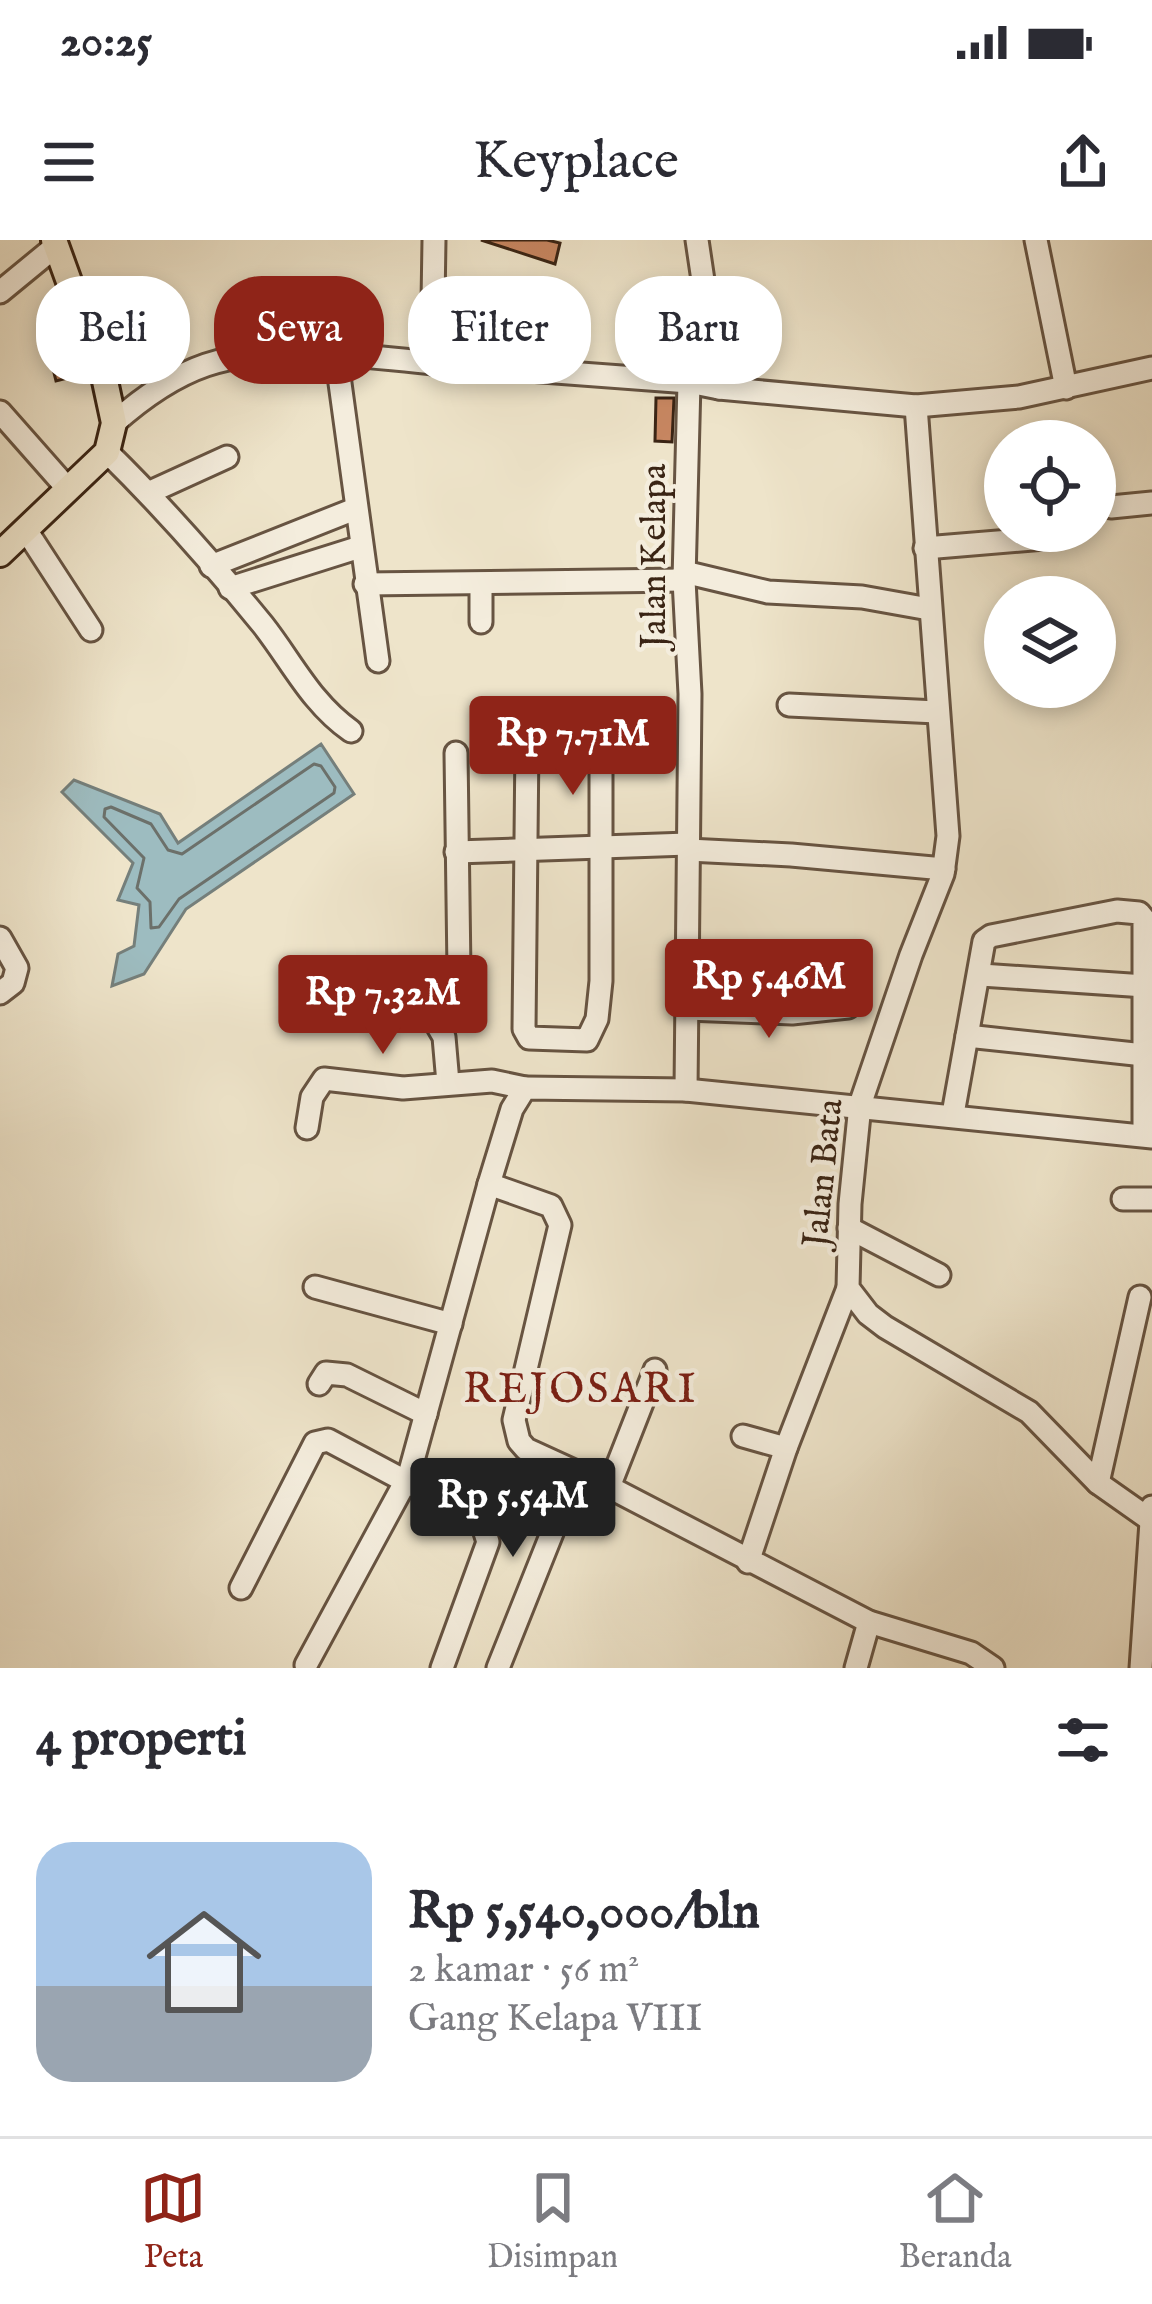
<!DOCTYPE html>
<html lang="id">
<head>
<meta charset="utf-8">
<style>
	:root { --surface:#fff; --page:#f7f7f7; --text:#2b2b33; --muted:#7c7c81; --line:#e1e1e2; --accent:#8f2418 }
	body { margin:0; font-family:"IM FELL English",serif; background:var(--page); color:var(--text); height:100vh; display:flex; flex-direction:column; font-size:45px; white-space:nowrap }
	* { box-sizing:border-box; margin:0 }
	p { font-size:39px; color:var(--muted) }
	.icon { flex:none; width:66px; height:66px; fill:none; stroke:currentColor; stroke-width:2; stroke-linecap:round; stroke-linejoin:round }
	.map { position:relative; height:1428px; overflow:hidden }
	.sheet { display:flex; flex-direction:column; background:var(--surface); flex:1 }
	.sheet>* { flex:none }
	.banner { position:absolute; left:36px; top:36px; width:1080px; height:108px; display:flex; gap:24px }
	.buttons { position:absolute; left:984px; top:180px; display:grid; gap:24px }
	.buttons a { display:grid; place-items:center; width:132px; height:132px; border-radius:50%; background:var(--surface); box-shadow:0 6px 18px #0003; font-size:60px }
	.price { position:absolute; translate:-50% -102px; padding:0 27px; border-radius:12px; background:var(--accent); color:#fff; font-size:39px; line-height:78px; filter:drop-shadow(0 3px 6px #0008) }
	.price::after { content:''; position:absolute; left:50%; top:72px; width:36px; height:27px; margin-left:-18px; background:inherit; clip-path:polygon(0 0,100% 0,50% 100%) }
	.price.current { background:#222; color:#fff }
	ul { padding:0; list-style:none }
	li { display:flex; align-items:center; gap:36px; height:300px; padding:0 36px }
	li+li { border-top:3px solid var(--line) }
	li span { display:grid; place-items:center; flex:none; width:336px; height:240px; border-radius:36px; color:#555 }
	li>.icon { margin-inline-start:auto }
	span .icon { width:144px; height:144px; fill:#fffc; stroke-width:1 }
	li b { font-size:51px }
	h2 { display:flex; justify-content:space-between; align-items:center; height:144px; padding:0 36px; font-size:51px }
	.chip { padding:0 42px; border-radius:48px; background:var(--surface); box-shadow:0 6px 18px #0003; font-size:42px; line-height:108px }
	.chip.current { background:var(--accent); color:#fff }
	.status { display:flex; justify-content:space-between; align-items:center; height:84px; padding:0 60px; background:var(--surface); direction:ltr }
	.status svg { height:33px; fill:currentColor }
	header { display:flex; justify-content:space-between; align-items:center; height:156px; padding:0 36px; background:var(--surface); font-size:54px; font-weight:600 }
	.tabs { display:flex; justify-content:space-around; align-items:center; height:168px; border-top:3px solid var(--line); background:var(--surface); font-size:33px; color:var(--muted) }
	.tabs a { display:grid; justify-items:center; gap:6px }
	.tabs .current { color:var(--accent) }
	.map>svg:first-child { display:block }
	.water { fill:#9dbcc0; stroke:#757f7b; stroke-width:3 }
	.lines { fill:none; stroke-linecap:round; stroke-linejoin:round }
	.shore { stroke:#6c706a; stroke-width:3 }
	.building { fill:#c78661; stroke:#3a2414; stroke-width:3 }
	.minor-casing { stroke:#675442; stroke-width:27 }
	.major-casing { stroke:#3a2414; stroke-width:30 }
	.minor { stroke:#f4eddd; stroke-width:21 }
	.major { stroke:#eee4ca; stroke-width:24 }
	.labels { text-anchor:middle; dominant-baseline:central; stroke-width:9; stroke-linejoin:round; paint-order:stroke }
	.street-label { font-size:36px; fill:#3a2414; stroke:#f4eddd }
	.quarter-label { font-size:42px; letter-spacing:3px; fill:#7a1f14; stroke:#f4eddd }
</style>
</head>
<body>
<div class="status"><b>20:25</b><svg viewBox="0 0 49 12"><path d="M0 12V9h3v3zM5 12V6h3v6zM10 12V3h3v9zM15 12V0h3v12zM26 1h20v11H26zM47 4h2v5h-2z"/></svg></div>
<header><svg class="icon" aria-label="menu" viewBox="0 0 24 24"><path d="M4 6h16M4 12h16M4 18h16"/></svg>Keyplace<svg class="icon" aria-label="share" viewBox="0 0 24 24"><path d="M12 15V3M7 8l5-5 5 5M5 13v7h14v-7"/></svg></header>
<div class="map">
<svg width="1152" height="1428" viewBox="0 0 1152 1428">
	<rect width="100%" height="100%" fill="#eee4ca"/>
	<filter id="stains"><feTurbulence type="fractalNoise" baseFrequency=".00167" numOctaves="4"/><feColorMatrix values="0 0 0 0 .2 0 0 0 0 .09 0 0 0 0 .02 0 0 0 .5 -.17"/></filter>
	<radialGradient id="worn" r=".72"><stop offset=".6" stop-color="#630" stop-opacity="0"/><stop offset="1" stop-color="#630" stop-opacity=".3"/></radialGradient>
	<!-- water -->
	<polygon class="water" points="321,504 354,554 186,669 144,734 112,746 118,714 134,706 139,665 118,660 133,623 62,552 74,540 160,574 178,603"/>
	<g class="lines">
		<!-- shore -->
		<polygon class="shore" points="314,524 321,526 335,547 334,553 179,659 159,687 151,688 150,662 137,648 144,618 104,577 105,569 111,567 151,584 168,610 182,614"/>
	</g>
	<!-- building -->
	<g class="building">
		<polygon points="481,0 547,0 560,3 555,24"/>
		<rect x="292" y="44" width="33" height="30"/>
		<polygon points="69,90 84,134 56,141 45,96"/>
		<polygon points="656,158 674,158 672,202 655,201"/>
	</g>
	<g class="lines">
		<defs>
			<g id="minor">
				<polyline points="697,0 719,148"/>
				<polyline points="1036,0 1066,148"/>
				<polyline points="0,52 56,6"/>
				<polyline points="336,114 378,421"/>
				<polyline points="432,123 434,0"/>
				<polyline points="916,166 948,596 943,634 911,715 860,865 850,964 848,1048 868,1074 885,1087 1029,1172 1098,1243 1152,1281"/>
				<polyline points="0,172 68,249"/>
				<path d="M114,183c27,-24 57,-46 92,-58 71,-24 155,-8 228,-2 85,7 170,13 255,19l30,6 197,18 103,-9 133,-29"/>
				<path d="M107,212c55,54 107,113 156,173 29,37 48,78 88,106"/>
				<polyline points="148,253 227,217"/>
				<polyline points="1111,267 1152,263"/>
				<polyline points="26,290 91,390"/>
				<polyline points="925,308 1056,297"/>
				<polyline points="211,326 355,269"/>
				<polyline points="684,332 768,352 862,357 929,369"/>
				<polyline points="365,344 684,340"/>
				<polyline points="481,344 481,382"/>
				<polyline points="230,348 360,307"/>
				<polyline points="789,465 937,472"/>
				<polyline points="527,503 524,789 529,798 587,800 597,779 601,741 601,508"/>
				<polyline points="456,513 459,731"/>
				<polyline points="688,610 791,615 944,629"/>
				<polyline points="456,612 688,604"/>
				<polyline points="0,698 17,728 13,743 0,753"/>
				<polyline points="981,735 1145,746"/>
				<polyline points="316,738 389,745 419,754 444,797 448,843"/>
				<polyline points="687,769 792,773 848,767"/>
				<polyline points="967,796 1144,815"/>
				<polyline points="686,850 690,454 684,340 689,142"/>
				<polyline points="953,874 984,701 991,696 1117,671 1139,673 1144,679 1144,895"/>
				<polyline points="307,888 312,857 324,839 403,848 492,841 525,848"/>
				<polyline points="489,944 551,966 560,985 514,1180 519,1201 526,1209 609,1247 869,1382 971,1413 993,1428"/>
				<polyline points="1123,959 1152,959"/>
				<polyline points="849,988 939,1035"/>
				<polyline points="315,1047 451,1084"/>
				<polyline points="319,1144 326,1133 347,1135 426,1174"/>
				<polyline points="743,1196 786,1208"/>
				<polyline points="1098,1243 1140,1057"/>
				<polyline points="609,1247 655,1130"/>
				<polyline points="748,1322 786,1208 848,1048"/>
				<polyline points="241,1348 315,1203 328,1200 469,1275 483,1286 488,1302 442,1428"/>
				<polyline points="306,1425 409,1235 489,944 512,869 525,848 686,850 1152,897"/>
				<polyline points="498,1428 576,1233"/>
				<polyline points="856,1428 869,1382"/>
				<polyline points="1141,1428 1152,1267"/>
			</g>
			<polyline id="major" points="0,314 107,212 114,183 105,141 54,0"/>
		</defs>
		<!-- minor casing -->
		<use href="#minor" class="minor-casing"/>
		<!-- major casing -->
		<use href="#major" class="major-casing"/>
		<!-- minor -->
		<use href="#minor" class="minor"/>
		<!-- major -->
		<use href="#major" class="major"/>
	</g>
	<g class="labels">
		<!-- street labels -->
		<g class="street-label">
			<text transform="translate(655 316) rotate(-90)">Jalan Kelapa</text>
			<text transform="translate(824 933) rotate(-84)">Jalan Bata</text>
		</g>
		<!-- quarter labels -->
		<g class="quarter-label">
			<text x="581" y="1150">REJOSARI</text>
		</g>
	</g>
	<rect width="100%" height="100%" filter="url(#stains)"/>
	<rect width="100%" height="100%" fill="url(#worn)"/>
</svg>
<div class="buttons">
<a><svg class="icon" aria-label="locate" viewBox="0 0 24 24"><circle cx="12" cy="12" r="6"/><path d="M12 2v4M12 18v4M2 12h4M18 12h4"/></svg></a>
<a><svg class="icon" aria-label="layers" viewBox="0 0 24 24"><path d="M12 4l9 5-9 5-9-5zM3 14l9 5 9-5"/></svg></a>
</div>
<b class="price" style="left:573px;top:558px">Rp 7.71M</b>
<b class="price" style="left:769px;top:801px">Rp 5.46M</b>
<b class="price" style="left:383px;top:817px">Rp 7.32M</b>
<b class="price current" style="left:513px;top:1320px">Rp 5.54M</b>
<div class="banner">
<a class="chip">Beli</a>
<a class="chip current">Sewa</a>
<a class="chip">Filter</a>
<a class="chip">Baru</a>
</div>
</div>
<section class="sheet">
<h2>4 properti<svg class="icon" aria-label="filters" viewBox="0 0 24 24"><path d="M4 7h16M4 17h16"/><circle cx="9" cy="7" r="2"/><circle cx="15" cy="17" r="2"/></svg></h2>
<ul>
<li><span style="background:linear-gradient(#a9c7e8 60%,#9aa5b1 0)"><svg class="icon" aria-label="home" viewBox="0 0 24 24"><path d="M3 11l9-7 9 7M6 9v11h12V9"/></svg></span><div><b>Rp 5,540,000/bln</b><p>2 kamar · 56 m²</p><p>Gang Kelapa VIII</p></div></li>
</ul>
</section>
<nav class="tabs">
<a class="current"><svg class="icon" aria-label="map" viewBox="0 0 24 24"><path d="M3 6l6-2 6 2 6-2v14l-6 2-6-2-6 2zM9 4v14M15 6v14"/></svg>Peta</a>
<a><svg class="icon" aria-label="saved" viewBox="0 0 24 24"><path d="M7 4h10v16l-5-4-5 4z"/></svg>Disimpan</a>
<a><svg class="icon" aria-label="home" viewBox="0 0 24 24"><path d="M3 11l9-7 9 7M6 9v11h12V9"/></svg>Beranda</a>
</nav>
</body>
</html>
